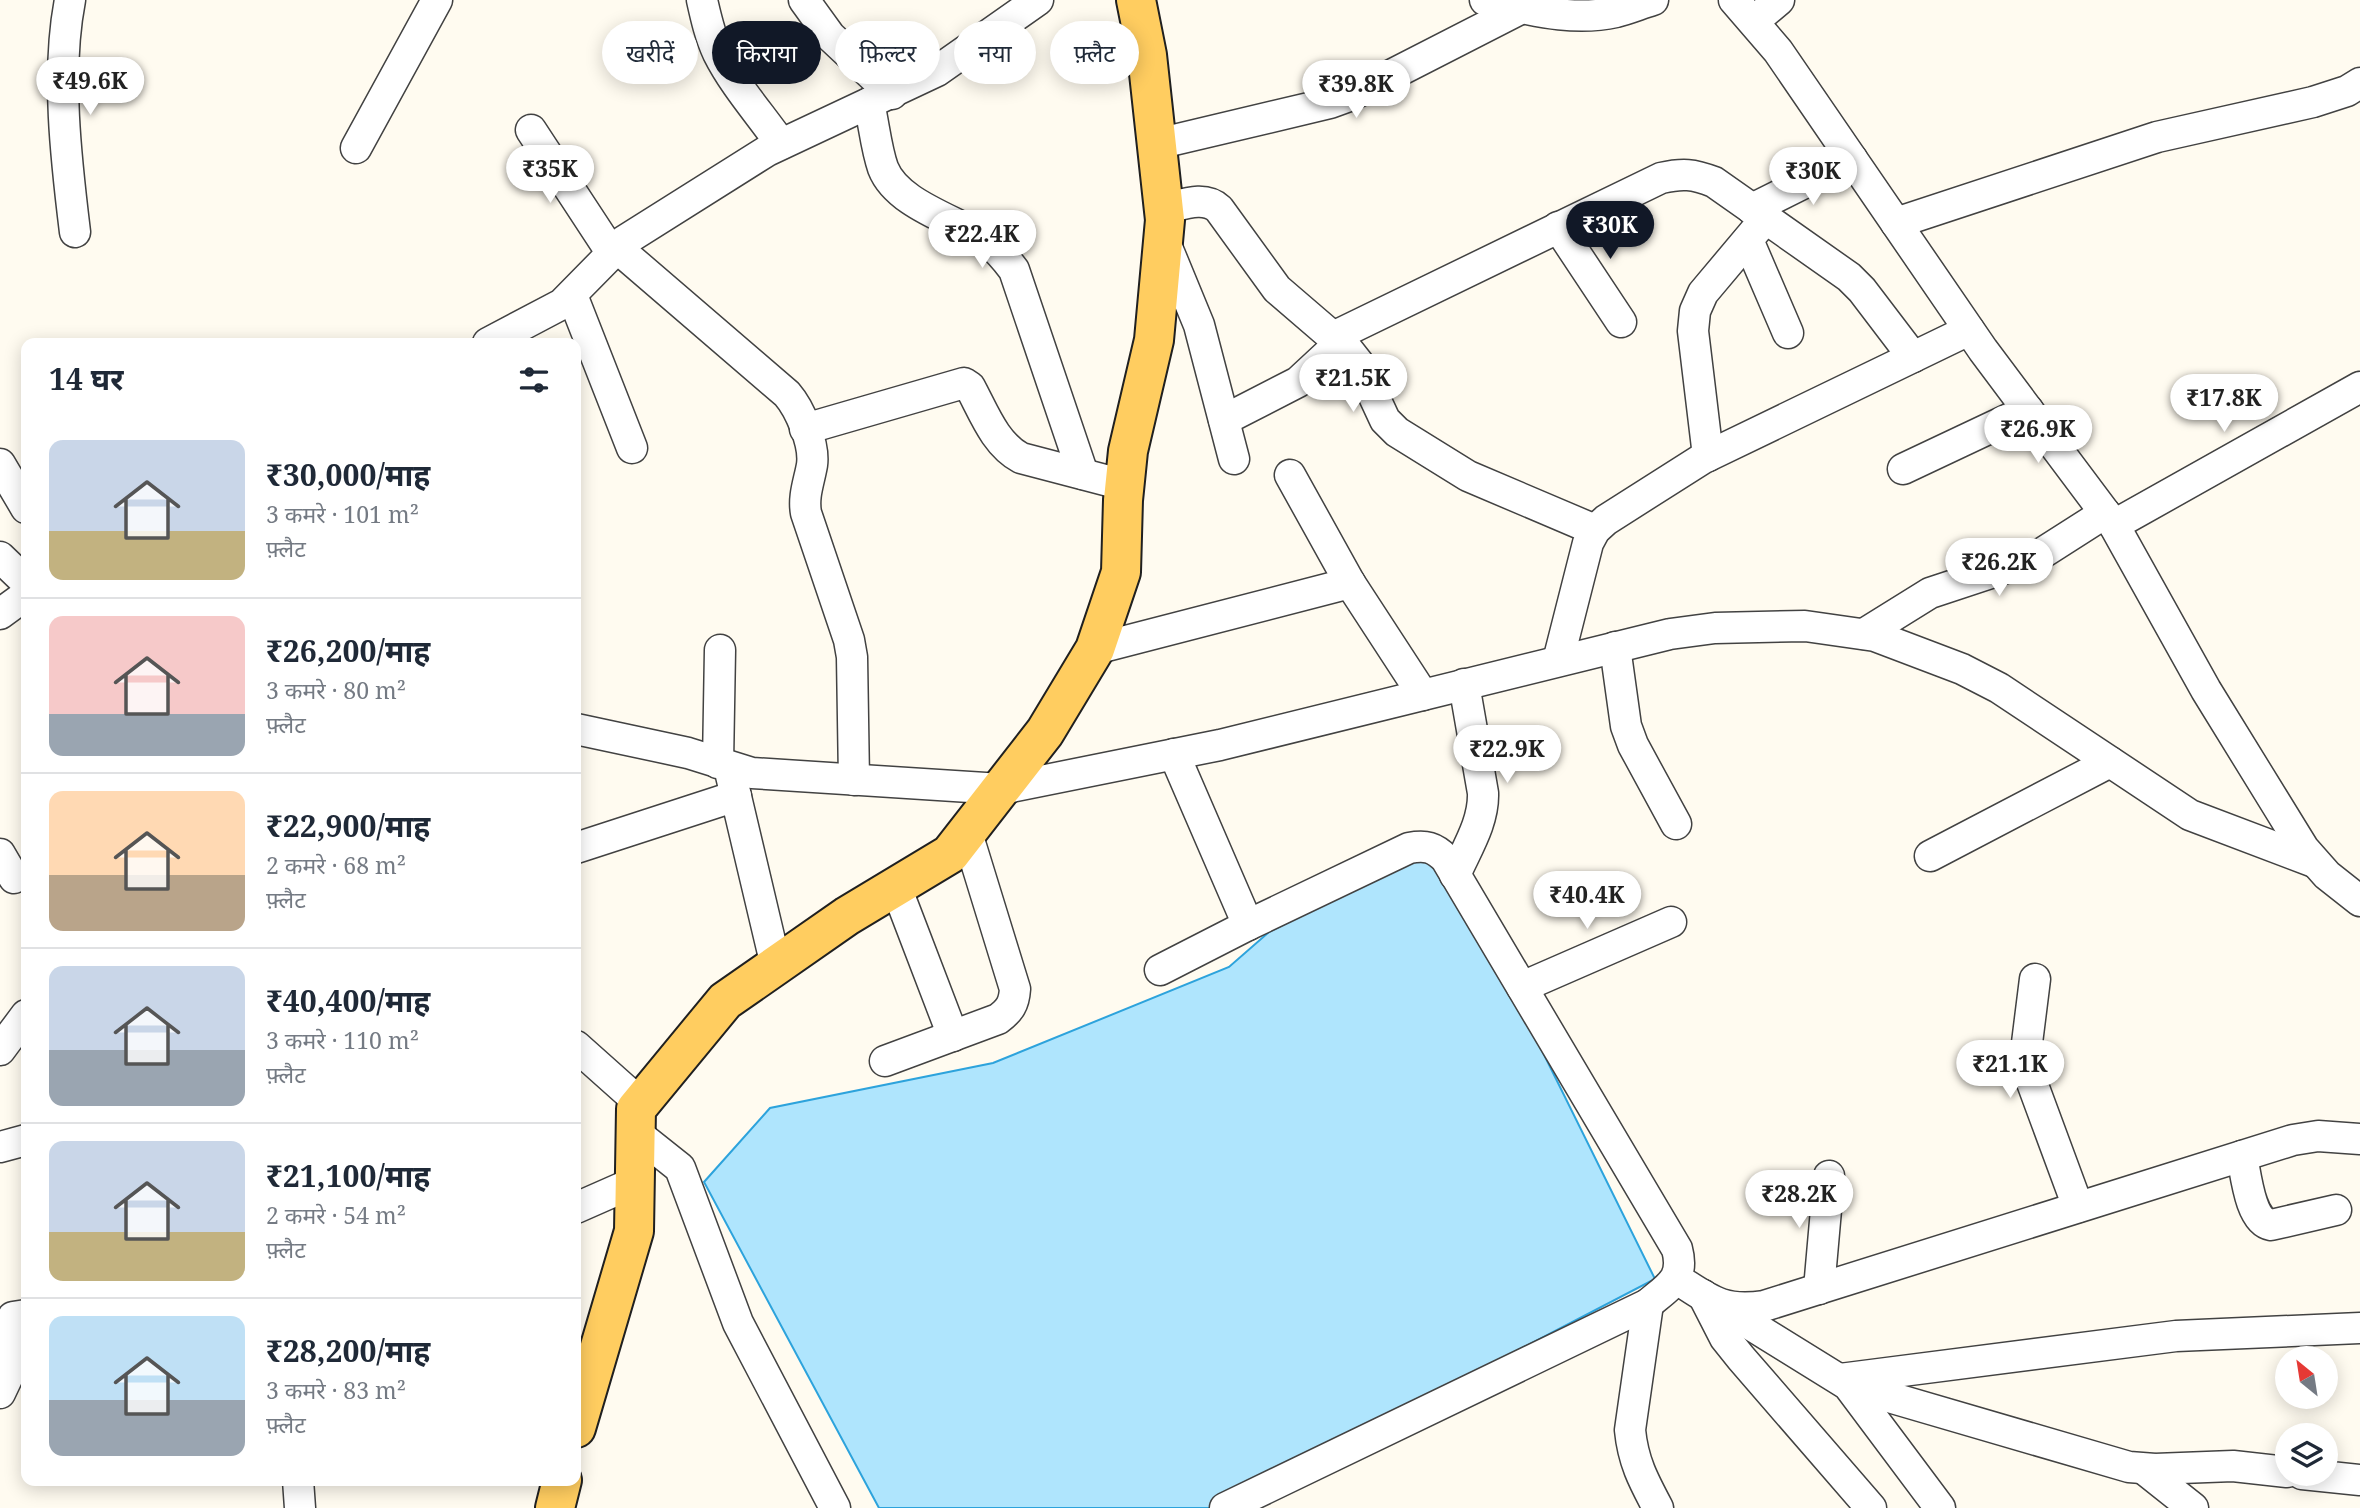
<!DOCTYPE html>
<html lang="hi">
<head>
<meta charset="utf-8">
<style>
	:root { --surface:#fff; --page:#f6f6f7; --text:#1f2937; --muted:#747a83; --line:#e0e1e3; --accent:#111827 }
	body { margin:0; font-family:"Noto Serif","Noto Sans Devanagari",serif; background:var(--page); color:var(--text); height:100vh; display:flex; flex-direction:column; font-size:26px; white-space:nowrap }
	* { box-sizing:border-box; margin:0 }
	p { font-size:23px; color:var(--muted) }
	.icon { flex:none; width:38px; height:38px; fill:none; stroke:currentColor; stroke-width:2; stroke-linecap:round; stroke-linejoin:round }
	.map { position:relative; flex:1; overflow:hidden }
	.side { position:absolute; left:21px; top:338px; width:560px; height:1148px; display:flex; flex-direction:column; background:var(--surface); border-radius:14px; box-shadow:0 4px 18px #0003 }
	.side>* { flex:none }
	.hud { position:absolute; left:602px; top:21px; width:665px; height:63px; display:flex; gap:14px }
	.needle { width:46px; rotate:330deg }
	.fabs { position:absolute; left:2275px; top:1346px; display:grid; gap:14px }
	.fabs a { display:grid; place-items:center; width:63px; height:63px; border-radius:50%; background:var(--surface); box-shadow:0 4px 18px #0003; font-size:35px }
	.price { position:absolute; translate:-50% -60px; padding:0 16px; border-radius:24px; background:#fff; color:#222; font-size:23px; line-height:46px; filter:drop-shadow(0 2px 4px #0008) }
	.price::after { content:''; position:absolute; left:50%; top:42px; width:21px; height:16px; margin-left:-10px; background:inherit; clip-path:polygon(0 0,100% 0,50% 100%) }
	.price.on { background:var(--accent); color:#fff }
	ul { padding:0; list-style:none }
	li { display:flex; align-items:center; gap:21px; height:175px; padding:0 28px }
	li+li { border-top:2px solid var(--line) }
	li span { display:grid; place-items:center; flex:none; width:196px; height:140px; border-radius:14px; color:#555 }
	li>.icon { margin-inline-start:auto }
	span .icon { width:84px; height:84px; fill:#fffc; stroke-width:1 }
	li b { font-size:30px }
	h2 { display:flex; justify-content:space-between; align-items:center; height:84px; padding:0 28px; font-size:30px }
	.pill { padding:0 24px; border-radius:32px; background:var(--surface); box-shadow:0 4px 18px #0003; font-size:24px; line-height:63px }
	.pill.on { background:var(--accent); color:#fff }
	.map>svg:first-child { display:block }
	.water { fill:#afe5fd; stroke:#2da3dc; stroke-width:2 }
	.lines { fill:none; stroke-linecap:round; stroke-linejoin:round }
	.minor-casing { stroke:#424242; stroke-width:33 }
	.major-casing { stroke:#202020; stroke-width:42 }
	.minor { stroke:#fff; stroke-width:30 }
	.major { stroke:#ffcd60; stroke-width:38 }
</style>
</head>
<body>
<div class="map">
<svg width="2360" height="1508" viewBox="0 0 2360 1508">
	<rect width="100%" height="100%" fill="#fffbf0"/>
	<!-- water -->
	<polygon class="water" points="1428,852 1465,895 1655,1279 1214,1508 879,1508 704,1182 770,1108 993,1063 1229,967 1269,932"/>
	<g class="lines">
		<defs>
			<g id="minor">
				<path d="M70,0c-14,72 -4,159 5,232"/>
				<path d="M702,0c4,18 8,36 16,53 16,32 42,61 63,91"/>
				<polyline points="804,0 830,36 892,94"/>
				<path d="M1485,0c43,9 86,22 131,12 12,-3 24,-8 37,-12"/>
				<polyline points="1734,0 1778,51 1983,350 2114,525 2206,690 2304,849 2327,875 2360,901"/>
				<polyline points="1754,21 1779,0"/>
				<path d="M869,103c5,21 7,45 14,65 14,36 70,51 101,71 12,8 21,19 30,31l69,204"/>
				<polyline points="531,130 611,252"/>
				<polyline points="1157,144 1330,103 1352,95 1522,8"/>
				<polyline points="356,148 437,0"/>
				<path d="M1164,209c18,-4 40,-14 55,0l58,80 71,61 11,14 26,56 12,12 71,44 127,54"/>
				<polyline points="1752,209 1852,159"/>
				<polyline points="1896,223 2157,137 2313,102 2347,91 2360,83"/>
				<polyline points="1558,227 1621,322"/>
				<polyline points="1164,240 1199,325 1234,459"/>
				<polyline points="1748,240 1788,333"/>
				<path d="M616,247l171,147c13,15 28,50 25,71 -3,17 -9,31 -6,48l43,127 3,17 2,123"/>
				<polyline points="572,295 632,448"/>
				<path d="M1333,337l328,-159c22,-5 32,-4 53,4l135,95 13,13 51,67"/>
				<polyline points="488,343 562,304 624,241 767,151 937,71 1038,0"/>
				<polyline points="1224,420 1298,382 1340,343"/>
				<path d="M805,429l159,-46 6,4c14,26 25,57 51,71l103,27"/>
				<polyline points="1708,456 1693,331 1695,311 1703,293 1766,218"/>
				<polyline points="0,464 26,508"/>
				<polyline points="1903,469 2028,410"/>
				<polyline points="1290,475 1350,583 1423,695"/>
				<polyline points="2114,525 2360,387"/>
				<polyline points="0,557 26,582"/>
				<polyline points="0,614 26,595"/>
				<polyline points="1864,634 1930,593 2033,559 2105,513"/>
				<polyline points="1615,647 1626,726 1633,745 1676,824"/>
				<polyline points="1095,649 1350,583"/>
				<polyline points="1558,661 1588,543 1595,530 1606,520 1702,459 1969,330"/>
				<polyline points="576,729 688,753 752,773 1001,789 1220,745 1670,634 1715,628 1805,626 1875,636 1962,669 1999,688 2190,815 2314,862"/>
				<polyline points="1174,754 1248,925"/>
				<polyline points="718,763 720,650"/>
				<polyline points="729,767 776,966"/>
				<polyline points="576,848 736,796"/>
				<polyline points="0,854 14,878"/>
				<polyline points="1930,856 2110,762"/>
				<path d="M1455,875c12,-27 29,-53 28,-82l-19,-109"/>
				<polyline points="896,887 953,1036"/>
				<path d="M1160,970l88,-45 161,-77c17,-3 25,-1 37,11l231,390c8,30 -8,37 -29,55l-423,204"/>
				<polyline points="2035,979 2026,1051 2027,1069 2078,1207"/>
				<polyline points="1522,987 1671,922"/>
				<polyline points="576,1046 641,1104"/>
				<polyline points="0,1050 26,1015"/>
				<path d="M885,1061l113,-42c12,-9 16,-15 17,-30l-48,-156"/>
				<polyline points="636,1133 680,1168 738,1323 835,1508"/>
				<polyline points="0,1147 26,1140"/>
				<path d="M2242,1156c4,19 8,65 29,69l65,-15"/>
				<polyline points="576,1208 635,1182"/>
				<path d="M1677,1279c33,21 45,33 87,27l529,-166 25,-4 42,3"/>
				<polyline points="1819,1289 1829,1176"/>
				<polyline points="1703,1295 1725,1338 1741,1358 1871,1508"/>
				<path d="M1648,1304l-18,126c3,31 13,50 28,78"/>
				<polyline points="1722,1307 1848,1385 1940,1508"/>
				<polyline points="1840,1379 2176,1336 2360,1328"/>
				<polyline points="1848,1385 2129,1467 2155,1469 2233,1466 2287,1472"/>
				<polyline points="0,1393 9,1374 10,1326 13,1317 26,1315"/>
				<polyline points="2144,1469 2193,1508"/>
				<polyline points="2302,1474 2360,1480"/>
				<polyline points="298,1480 300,1508"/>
			</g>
			<g id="major">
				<polyline points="576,1428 634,1231 636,1109 725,1001 847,916 950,854 1045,732 1095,649 1121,572 1123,500 1128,451 1154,340 1165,220 1147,55 1136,0"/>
				<polyline points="555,1508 562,1480"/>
			</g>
		</defs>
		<!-- minor casing -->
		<use href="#minor" class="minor-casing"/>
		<!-- major casing -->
		<use href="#major" class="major-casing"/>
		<!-- minor -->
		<use href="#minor" class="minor"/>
		<!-- major -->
		<use href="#major" class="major"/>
	</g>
</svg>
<div class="fabs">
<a><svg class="needle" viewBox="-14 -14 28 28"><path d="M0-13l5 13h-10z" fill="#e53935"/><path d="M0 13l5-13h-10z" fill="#747a83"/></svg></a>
<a><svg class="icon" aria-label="layers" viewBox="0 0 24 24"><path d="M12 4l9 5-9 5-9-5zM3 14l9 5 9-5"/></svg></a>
</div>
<b class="price" style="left:90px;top:117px">₹49.6K</b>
<b class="price" style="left:1356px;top:120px">₹39.8K</b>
<b class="price" style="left:550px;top:205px">₹35K</b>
<b class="price" style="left:1813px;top:207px">₹30K</b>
<b class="price on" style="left:1610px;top:261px">₹30K</b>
<b class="price" style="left:982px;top:270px">₹22.4K</b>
<b class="price" style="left:1353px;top:414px">₹21.5K</b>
<b class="price" style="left:2224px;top:434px">₹17.8K</b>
<b class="price" style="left:2038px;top:465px">₹26.9K</b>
<b class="price" style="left:1999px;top:598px">₹26.2K</b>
<b class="price" style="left:1507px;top:785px">₹22.9K</b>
<b class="price" style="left:1587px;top:931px">₹40.4K</b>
<b class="price" style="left:2010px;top:1100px">₹21.1K</b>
<b class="price" style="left:1799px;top:1230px">₹28.2K</b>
<div class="hud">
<a class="pill">खरीदें</a>
<a class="pill on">किराया</a>
<a class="pill">फ़िल्टर</a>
<a class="pill">नया</a>
<a class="pill">फ़्लैट</a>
</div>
<section class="side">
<h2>14 घर<svg class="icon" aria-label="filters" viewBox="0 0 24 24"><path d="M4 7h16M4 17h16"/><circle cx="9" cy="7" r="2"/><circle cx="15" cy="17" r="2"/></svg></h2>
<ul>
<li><span style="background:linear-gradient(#c9d6e8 65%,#c2b280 0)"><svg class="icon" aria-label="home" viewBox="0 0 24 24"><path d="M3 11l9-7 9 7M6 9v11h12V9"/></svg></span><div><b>₹30,000/माह</b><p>3 कमरे · 101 m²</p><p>फ़्लैट</p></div></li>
<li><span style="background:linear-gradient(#f6c9c9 70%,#9aa5b1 0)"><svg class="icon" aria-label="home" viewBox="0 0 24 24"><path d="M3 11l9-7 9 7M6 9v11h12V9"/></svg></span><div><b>₹26,200/माह</b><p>3 कमरे · 80 m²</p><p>फ़्लैट</p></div></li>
<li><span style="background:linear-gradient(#ffd9b3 60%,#b9a48a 0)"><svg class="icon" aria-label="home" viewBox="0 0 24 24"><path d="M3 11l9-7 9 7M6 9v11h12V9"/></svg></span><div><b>₹22,900/माह</b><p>2 कमरे · 68 m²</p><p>फ़्लैट</p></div></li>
<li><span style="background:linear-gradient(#c9d6e8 60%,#9aa5b1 0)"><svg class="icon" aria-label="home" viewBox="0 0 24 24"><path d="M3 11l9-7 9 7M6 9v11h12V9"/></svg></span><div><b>₹40,400/माह</b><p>3 कमरे · 110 m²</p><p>फ़्लैट</p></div></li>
<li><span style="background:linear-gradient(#c9d6e8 65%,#c2b280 0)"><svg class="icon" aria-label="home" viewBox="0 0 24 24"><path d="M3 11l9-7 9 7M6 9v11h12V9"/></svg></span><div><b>₹21,100/माह</b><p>2 कमरे · 54 m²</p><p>फ़्लैट</p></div></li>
<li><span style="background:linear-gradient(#bfe0f5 60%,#9aa5b1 0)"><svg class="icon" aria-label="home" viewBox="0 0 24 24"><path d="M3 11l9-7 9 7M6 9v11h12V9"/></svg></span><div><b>₹28,200/माह</b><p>3 कमरे · 83 m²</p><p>फ़्लैट</p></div></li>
</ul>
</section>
</div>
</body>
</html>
